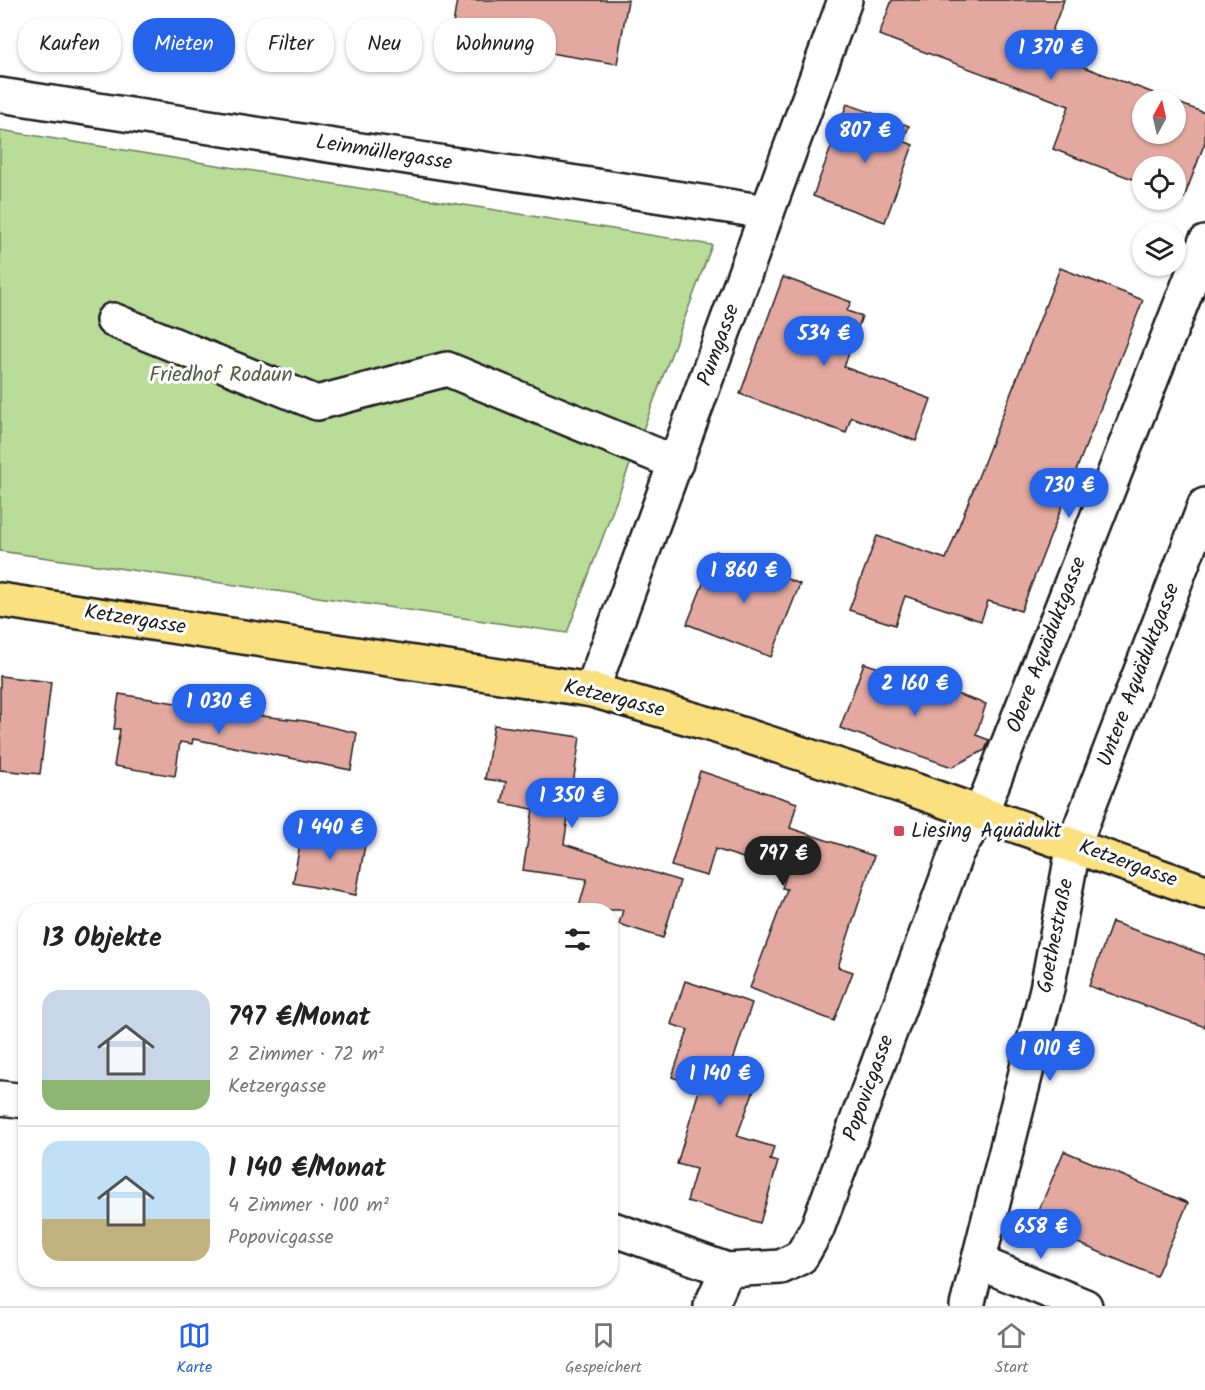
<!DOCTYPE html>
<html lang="de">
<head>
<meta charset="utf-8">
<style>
	:root { --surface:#fff; --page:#f6f6f6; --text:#222; --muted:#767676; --line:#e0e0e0; --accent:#2563eb }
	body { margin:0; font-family:Kalam,sans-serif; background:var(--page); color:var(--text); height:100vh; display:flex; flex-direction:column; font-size:22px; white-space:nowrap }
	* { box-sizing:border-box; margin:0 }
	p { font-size:20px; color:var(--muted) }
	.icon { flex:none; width:33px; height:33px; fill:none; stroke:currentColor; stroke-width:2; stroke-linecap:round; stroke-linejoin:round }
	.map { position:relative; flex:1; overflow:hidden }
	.details { position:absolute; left:18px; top:903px; width:600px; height:384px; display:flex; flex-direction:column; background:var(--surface); border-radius:24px; box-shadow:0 2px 4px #0004 }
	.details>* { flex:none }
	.guide { position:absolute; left:18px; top:18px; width:600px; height:54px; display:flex; gap:12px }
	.needle { width:39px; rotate:8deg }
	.tools { position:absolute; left:1132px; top:90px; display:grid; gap:12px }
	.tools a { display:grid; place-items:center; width:54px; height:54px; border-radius:50%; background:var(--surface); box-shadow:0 2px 4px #0004; font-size:30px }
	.price { position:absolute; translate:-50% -51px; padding:0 14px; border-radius:21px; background:var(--accent); color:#fff; font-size:20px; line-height:39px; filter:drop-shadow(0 2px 3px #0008) }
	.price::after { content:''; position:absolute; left:50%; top:36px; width:18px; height:14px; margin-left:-9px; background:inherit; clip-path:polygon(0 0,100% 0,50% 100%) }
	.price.on { background:#222; color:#fff }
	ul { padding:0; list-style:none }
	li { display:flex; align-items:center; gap:18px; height:150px; padding:0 24px }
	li+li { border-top:2px solid var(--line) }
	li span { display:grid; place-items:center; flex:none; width:168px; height:120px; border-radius:18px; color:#555 }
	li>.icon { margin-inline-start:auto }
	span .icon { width:72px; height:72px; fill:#fffc; stroke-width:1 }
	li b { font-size:26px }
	h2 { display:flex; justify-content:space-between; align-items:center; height:72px; padding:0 24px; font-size:26px }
	.tag { padding:0 21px; border-radius:24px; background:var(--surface); box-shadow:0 2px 4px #0004; font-size:21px; line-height:54px }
	.tag.on { background:var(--accent); color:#fff }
	.menu { display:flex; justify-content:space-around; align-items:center; height:84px; border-top:2px solid var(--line); background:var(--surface); font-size:16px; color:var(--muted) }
	.menu a { display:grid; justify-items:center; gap:3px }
	.menu .on { color:var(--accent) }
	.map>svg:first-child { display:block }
	.green { fill:#b9dd98; stroke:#6a7c5a; stroke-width:1.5 }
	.building { fill:#e3a9a1; stroke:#1c1c1c; stroke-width:1.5 }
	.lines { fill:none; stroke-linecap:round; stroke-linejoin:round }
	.minor-casing { stroke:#1c1c1c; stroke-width:38 }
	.major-casing { stroke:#1c1c1c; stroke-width:38 }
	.minor { stroke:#fff; stroke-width:33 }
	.major { stroke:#fbe080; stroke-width:33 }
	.poi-dot { fill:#d1495b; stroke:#fff; stroke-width:2 }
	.labels { text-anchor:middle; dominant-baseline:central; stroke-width:6; stroke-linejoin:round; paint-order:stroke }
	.street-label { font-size:21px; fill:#1c1c1c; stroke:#fff }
	.park-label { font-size:21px; fill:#536047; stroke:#fff }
	.poi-label { font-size:21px; fill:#1c1c1c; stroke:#fff; text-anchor:start }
</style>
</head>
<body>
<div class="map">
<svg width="1205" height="1306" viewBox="0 0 1205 1306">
	<rect width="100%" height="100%" fill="#fff"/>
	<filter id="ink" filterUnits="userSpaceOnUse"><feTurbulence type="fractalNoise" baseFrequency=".0167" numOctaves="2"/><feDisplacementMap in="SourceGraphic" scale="12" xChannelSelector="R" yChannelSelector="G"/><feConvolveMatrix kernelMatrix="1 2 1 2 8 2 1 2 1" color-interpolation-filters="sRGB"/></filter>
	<g filter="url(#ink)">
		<!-- green -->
		<polygon class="green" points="0,130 712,245 567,633 0,551"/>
		<!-- building -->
		<g class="building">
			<polygon points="457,0 628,0 617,64 451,37"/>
			<polygon points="892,0 1064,0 1044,52 1172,100 1143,100 1143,134 1176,134 1176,102 1205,113 1205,142 1184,198 1176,195 1176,166 1143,166 1143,183 1053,149 1069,106 879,35"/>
			<polygon points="847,104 909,126 903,141 913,145 885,222 813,196"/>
			<polygon points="1060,268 1143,300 1021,611 988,601 981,621 905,596 895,625 849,610 877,536 946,559"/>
			<polygon points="783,277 851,302 847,311 862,316 844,367 931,399 916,441 851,417 846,433 740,394"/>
			<polygon points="716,551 800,584 771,657 687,624"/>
			<polygon points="864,663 986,704 976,735 989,740 985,750 952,767 840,728"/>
			<polygon points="0,676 51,682 40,774 0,770"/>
			<polygon points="119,694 245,714 305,721 357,733 351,770 193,739 192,744 180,742 175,776 114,766 120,729 114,729"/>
			<polygon points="494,725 580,737 564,844 680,881 663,938 619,924 623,910 578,910 587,879 523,870 533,809 502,803 506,782 485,779"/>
			<polygon points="700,771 797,803 790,828 874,856 838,967 853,972 834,1021 750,988 787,889 782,888 787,872 715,849 707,876 671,866"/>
			<polygon points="303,827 366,839 356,895 293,883"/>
			<polygon points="1112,922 1205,955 1205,1027 1089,986"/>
			<polygon points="685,981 752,1003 730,1070 758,1079 737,1136 774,1147 770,1160 778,1162 760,1223 687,1201 696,1169 677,1164 700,1087 672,1077 688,1030 671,1024"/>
			<polygon points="1064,1151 1188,1203 1156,1276 1033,1224"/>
		</g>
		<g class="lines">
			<defs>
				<g id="minor">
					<polyline points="0,95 767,212"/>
					<polyline points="113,320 317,403 447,369 676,463"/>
					<polyline points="592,690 845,0"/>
					<polyline points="0,1098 26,1101"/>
					<polyline points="610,1228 727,1270"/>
					<polyline points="978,1262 1085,1306"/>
					<polyline points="711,1306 727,1270 781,1267 801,1257 817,1229 957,851 981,813 1205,243"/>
					<polyline points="967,1306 1047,989 1074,844 1205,505"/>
				</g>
				<polyline id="major" points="0,600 592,690 716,726 914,790 1205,892"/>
			</defs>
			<!-- minor casing -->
			<use href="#minor" class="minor-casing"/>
			<!-- major casing -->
			<use href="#major" class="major-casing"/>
			<!-- minor -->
			<use href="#minor" class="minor"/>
			<!-- major -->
			<use href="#major" class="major"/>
		</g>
	</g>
	<!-- markers -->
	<rect class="poi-dot" x="893" y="825" width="12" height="12" rx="3"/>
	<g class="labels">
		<!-- street labels -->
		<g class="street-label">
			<text transform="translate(384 153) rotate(9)">Leinmüllergasse</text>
			<text transform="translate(719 345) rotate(-70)">Pumgasse</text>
			<text transform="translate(135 620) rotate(9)">Ketzergasse</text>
			<text transform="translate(1047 645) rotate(-69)">Obere Aquäduktgasse</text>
			<text transform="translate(1139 675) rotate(-69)">Untere Aquäduktgasse</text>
			<text transform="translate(614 699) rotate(14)">Ketzergasse</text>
			<text transform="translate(1128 864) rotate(20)">Ketzergasse</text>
			<text transform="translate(1056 936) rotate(-79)">Goethestraße</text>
			<text transform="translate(869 1088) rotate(-70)">Popovicgasse</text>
		</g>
		<!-- park labels -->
		<g class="park-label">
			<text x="221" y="375">Friedhof Rodaun</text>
		</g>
		<!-- poi labels -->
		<g class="poi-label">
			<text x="911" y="831">Liesing Aquädukt</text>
		</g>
	</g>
</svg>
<div class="tools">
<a><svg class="needle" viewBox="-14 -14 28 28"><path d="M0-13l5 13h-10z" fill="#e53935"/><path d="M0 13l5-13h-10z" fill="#767676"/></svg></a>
<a><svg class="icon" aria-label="locate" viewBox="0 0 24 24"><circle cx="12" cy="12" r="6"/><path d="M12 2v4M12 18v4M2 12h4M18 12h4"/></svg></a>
<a><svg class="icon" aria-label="layers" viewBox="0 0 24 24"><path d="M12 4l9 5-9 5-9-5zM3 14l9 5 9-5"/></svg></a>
</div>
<b class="price" style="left:1051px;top:81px">1 370 €</b>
<b class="price" style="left:865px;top:164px">807 €</b>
<b class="price" style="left:824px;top:367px">534 €</b>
<b class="price" style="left:1069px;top:519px">730 €</b>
<b class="price" style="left:744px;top:604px">1 860 €</b>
<b class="price" style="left:915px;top:717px">2 160 €</b>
<b class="price" style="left:219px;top:735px">1 030 €</b>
<b class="price" style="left:572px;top:829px">1 350 €</b>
<b class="price" style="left:330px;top:861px">1 440 €</b>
<b class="price on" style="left:783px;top:887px">797 €</b>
<b class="price" style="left:1050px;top:1082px">1 010 €</b>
<b class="price" style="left:720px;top:1107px">1 140 €</b>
<b class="price" style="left:1041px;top:1260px">658 €</b>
<div class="guide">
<a class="tag">Kaufen</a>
<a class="tag on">Mieten</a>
<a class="tag">Filter</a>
<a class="tag">Neu</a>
<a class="tag">Wohnung</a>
</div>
<section class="details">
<h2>13 Objekte<svg class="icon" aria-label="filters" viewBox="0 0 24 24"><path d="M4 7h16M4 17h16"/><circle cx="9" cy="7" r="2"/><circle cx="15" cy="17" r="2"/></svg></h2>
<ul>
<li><span style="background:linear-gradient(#c9d6e8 75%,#8fb573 0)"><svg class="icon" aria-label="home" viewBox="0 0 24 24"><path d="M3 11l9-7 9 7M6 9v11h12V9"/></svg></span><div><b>797 €/Monat</b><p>2 Zimmer · 72 m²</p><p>Ketzergasse</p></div></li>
<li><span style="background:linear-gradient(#bfe0f5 65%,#c2b280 0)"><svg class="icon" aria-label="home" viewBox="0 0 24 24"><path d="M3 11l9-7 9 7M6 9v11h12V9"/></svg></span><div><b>1 140 €/Monat</b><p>4 Zimmer · 100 m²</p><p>Popovicgasse</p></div></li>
</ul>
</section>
</div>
<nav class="menu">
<a class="on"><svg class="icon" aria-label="map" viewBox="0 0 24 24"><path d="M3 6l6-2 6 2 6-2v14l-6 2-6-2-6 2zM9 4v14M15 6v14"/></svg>Karte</a>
<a><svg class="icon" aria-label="saved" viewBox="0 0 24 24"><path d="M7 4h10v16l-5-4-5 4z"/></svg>Gespeichert</a>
<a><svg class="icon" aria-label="home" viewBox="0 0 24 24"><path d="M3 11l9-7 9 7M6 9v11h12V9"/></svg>Start</a>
</nav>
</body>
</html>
